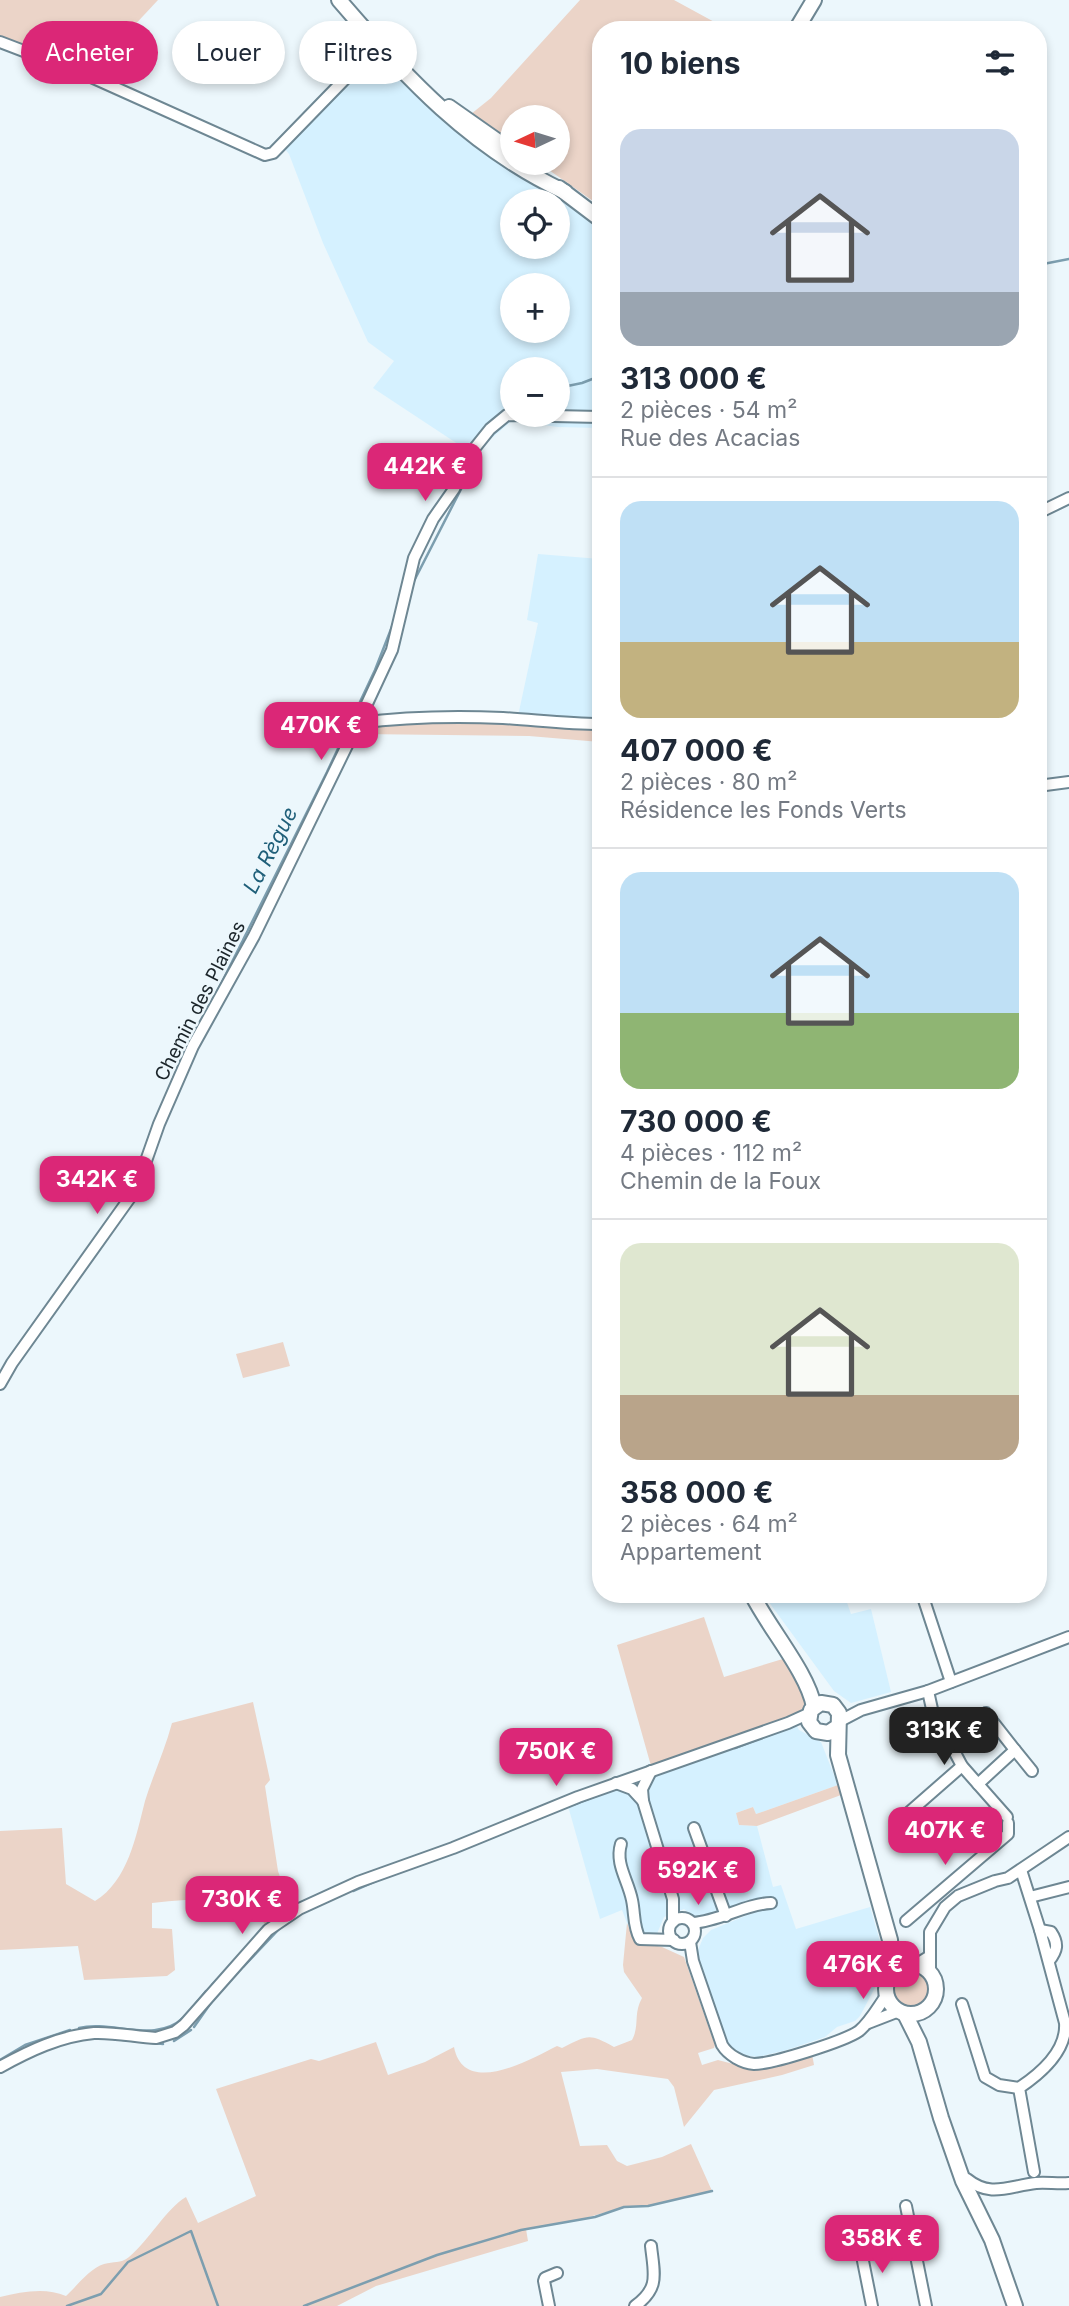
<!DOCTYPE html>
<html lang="fr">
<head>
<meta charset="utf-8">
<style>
	:root { --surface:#fff; --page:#f2f2f3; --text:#1f2937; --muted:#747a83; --line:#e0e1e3; --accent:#db2777 }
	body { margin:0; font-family:Inter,sans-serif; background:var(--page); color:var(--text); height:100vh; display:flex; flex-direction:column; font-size:26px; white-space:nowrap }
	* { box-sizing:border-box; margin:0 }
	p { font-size:23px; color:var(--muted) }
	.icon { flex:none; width:38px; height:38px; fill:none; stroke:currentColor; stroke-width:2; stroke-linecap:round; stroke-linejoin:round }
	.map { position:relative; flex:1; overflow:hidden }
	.side { position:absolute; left:592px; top:21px; width:455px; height:1582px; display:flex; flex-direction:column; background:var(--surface); border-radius:28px; box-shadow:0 4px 10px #0003 }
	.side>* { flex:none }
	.guide { position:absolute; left:21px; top:21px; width:466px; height:63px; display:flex; gap:14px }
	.needle { width:46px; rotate:266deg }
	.buttons { position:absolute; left:500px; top:105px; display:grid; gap:14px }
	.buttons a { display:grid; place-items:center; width:70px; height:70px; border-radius:50%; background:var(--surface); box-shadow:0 4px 10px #0003; font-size:35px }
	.price { position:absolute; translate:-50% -60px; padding:0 16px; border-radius:14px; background:var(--accent); color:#fff; font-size:23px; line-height:46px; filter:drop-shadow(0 2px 4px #0008) }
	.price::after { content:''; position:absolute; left:50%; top:42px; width:21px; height:16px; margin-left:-10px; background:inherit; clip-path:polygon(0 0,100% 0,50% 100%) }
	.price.selected { background:#222; color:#fff }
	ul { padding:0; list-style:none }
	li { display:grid; align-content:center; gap:14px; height:371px; padding:0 28px }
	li+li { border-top:2px solid var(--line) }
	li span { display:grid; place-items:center; height:217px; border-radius:21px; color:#555 }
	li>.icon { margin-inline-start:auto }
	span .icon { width:126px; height:126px; fill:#fffc; stroke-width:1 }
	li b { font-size:30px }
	h2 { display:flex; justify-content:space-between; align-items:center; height:84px; padding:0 28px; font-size:30px }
	.tag { padding:0 24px; border-radius:32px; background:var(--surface); box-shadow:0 4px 10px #0003; font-size:24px; line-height:63px }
	.tag.selected { background:var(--accent); color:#fff }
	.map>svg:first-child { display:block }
	.built { fill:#d5f1ff; fill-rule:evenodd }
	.green { fill:#ebd4c8 }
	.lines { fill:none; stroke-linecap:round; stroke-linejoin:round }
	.stream { stroke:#7c9eaf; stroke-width:2.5 }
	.minor-casing { stroke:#6e8793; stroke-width:14 }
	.major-casing { stroke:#6e8793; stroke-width:18 }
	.minor { stroke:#fff; stroke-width:10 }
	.major { stroke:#fff; stroke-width:14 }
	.labels { text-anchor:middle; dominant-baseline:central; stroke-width:5; stroke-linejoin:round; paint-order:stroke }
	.street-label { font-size:19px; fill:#1b252a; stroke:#ecf7fc }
	.water-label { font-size:21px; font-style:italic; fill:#1f5f79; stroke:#ecf7fc }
</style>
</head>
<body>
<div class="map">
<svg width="1069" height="2306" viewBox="0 0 1069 2306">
	<rect width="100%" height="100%" fill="#ecf7fc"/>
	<!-- built -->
	<g class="built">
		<path d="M379,55l79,73 82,61 51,29 9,8v202l-43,-1 -44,-7 -40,34 -100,-66 21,-27 -26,-19 -45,-99 -34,-89 -6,-7 90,-90zM513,201h45v46h-45zM513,285h45v46h-45zM513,369h45v46h-45z"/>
		<polygon points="538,554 600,559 600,720 518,716 538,623 527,620"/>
		<polygon points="763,1594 844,1594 851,1614 871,1609 891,1692 851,1703 834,1691"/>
		<polygon points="795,1723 799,1730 821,1742 838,1785 756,1814 753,1807 736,1813 739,1825 757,1826 773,1887 781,1885 796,1929 870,1907 887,1965 860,2016 855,2021 837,2027 825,2037 787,2050 758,2057 749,2056 734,2051 727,2044 698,1960 698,1950 703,1938 711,1930 762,1909 708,1919 693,1916 684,1909 664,1917 656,1936 640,1944 634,1941 622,1910 600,1919 568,1806"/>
	</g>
	<!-- green -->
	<g class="green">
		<polygon points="0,0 158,0 89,74 0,39"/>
		<polygon points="580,0 674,0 729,30 600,30 600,206 539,163 558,163 558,117 513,117 513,145 471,114 491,98"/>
		<polygon points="363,719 600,720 600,742 529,736 360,734"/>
		<polygon points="283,1342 290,1366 243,1378 236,1354"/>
		<polygon points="704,1617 724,1677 786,1658 807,1695 803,1708 797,1714 651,1766 617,1645"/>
		<path d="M253,1702l17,78 -5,6 13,85 13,38 -25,18 -14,-27c-34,-2 -67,-1 -100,3v25l20,1 3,41 -8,6 -83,4 -6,-34 -78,4v-119l62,-3 4,56 29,17c33,-20 41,-65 50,-100 8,-26 20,-51 27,-78z"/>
		<polygon points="838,1785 841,1795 757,1826 739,1825 736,1813 753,1807 756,1814"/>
		<path d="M627,1923l7,18 28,6 22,10 31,88 -1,3 -16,5 4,12 16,-5 34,9 60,-15 2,11 -32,10 -68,15 -30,37 -10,-40 -6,-8 -71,-10 -36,3 19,74 27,-1 10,16 10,5 35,-9 29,-13 21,47 -64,15 -24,1 -42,12 -56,10 2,12 -152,45 -39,20h-337v-9c22,-5 45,-10 66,-1 11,-10 24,-28 38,-32 10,-3 16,0 25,-7 19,-16 38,-49 57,-60l12,26 58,-27 -40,-107 95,-30 8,2 57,-19 12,33 37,-13 29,-15c10,51 77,12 103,-1l5,2c27,-13 26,-15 52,-1l18,-7c8,-15 1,-26 10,-42l-18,-26 -1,-7z"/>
		<circle cx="911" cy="1989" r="19"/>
	</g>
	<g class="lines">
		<!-- stream -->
		<g class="stream">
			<polyline points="1038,265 1069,259"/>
			<polyline points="558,388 582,383 600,376"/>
			<polyline points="413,583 480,452"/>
			<polyline points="218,990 327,772 375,670 393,624"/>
			<polyline points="735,1748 772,1734"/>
			<polyline points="575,1804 601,1794"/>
			<polyline points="353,1891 376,1881"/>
			<polyline points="243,1967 281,1927"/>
			<polyline points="212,1985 218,1979"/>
			<polyline points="192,2008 206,1991"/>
			<polyline points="194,2027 215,1997"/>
			<path d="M79,2028c33,-8 77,16 104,-10"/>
			<polyline points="114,2039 163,2044"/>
			<polyline points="174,2041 191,2030"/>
			<polyline points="0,2060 25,2045 70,2030"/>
			<polyline points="0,2073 2,2072"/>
			<polyline points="67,2306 101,2294 128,2262 191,2231 218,2306"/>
			<polyline points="304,2306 437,2255 521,2230 595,2217 624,2207 648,2206 712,2191"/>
		</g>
		<defs>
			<g id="minor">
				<polyline points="0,42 89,76 265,155 273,153 378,45"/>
				<polyline points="1038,513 1069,498"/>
				<polyline points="358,723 392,650 414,558 433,519 454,489 470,454 490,429 507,415 600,417"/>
				<polyline points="1038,786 1069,782"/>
				<path d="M0,1384l12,-21 117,-164 12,-24 18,-51 34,-78 61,-110 104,-213c47,-6 98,-7 145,-5 33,2 65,6 97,6"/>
				<polyline points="922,1594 951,1682"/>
				<polyline points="928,1691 932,1709 962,1766 1007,1817"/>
				<polyline points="840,1721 861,1710 928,1691 1069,1637"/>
				<polyline points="1015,1750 1032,1771"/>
				<polyline points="651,1771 642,1789 643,1801 673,1899 673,1922"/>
				<polyline points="616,1783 632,1789 643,1801"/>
				<polyline points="978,1784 1015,1750 986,1713"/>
				<polyline points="906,1815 962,1766"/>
				<polyline points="694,1828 726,1916"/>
				<path d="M621,1844c-6,20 7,36 11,56 3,14 1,26 8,39l34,1"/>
				<polyline points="1021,1870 1040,1930"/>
				<polyline points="1030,1897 1069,1887"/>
				<circle cx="682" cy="1931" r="13"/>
				<polyline points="906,1921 1008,1834 1008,1823"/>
				<path d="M693,1923c27,-2 52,-19 78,-20"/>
				<path d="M690,1942l3,19 29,84c6,10 20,18 32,19 18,0 91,-23 105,-33 11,-9 19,-24 27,-35"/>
				<polyline points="917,1964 930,1956"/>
				<polyline points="930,1972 930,1932 945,1907 958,1896 995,1881 1008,1878 1069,1837"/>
				<polyline points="962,2004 985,2077 999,2085 1019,2088"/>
				<polyline points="868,2023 899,2011"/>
				<path d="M0,2067c29,-16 60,-31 94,-34 20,-1 42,4 62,5l19,-6 9,-7 84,-95 31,-21 59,-27 95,-34 125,-51 210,-74 22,-10"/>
				<path d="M1034,2172l-15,-84c21,-14 48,-37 46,-65l-25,-93 11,2c8,12 6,19 -2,29"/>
				<path d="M967,2179c23,19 42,7 69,4 10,-1 22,1 33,0"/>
				<polyline points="906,2206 926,2306"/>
				<polyline points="549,2306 544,2281 545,2278 557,2273"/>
				<path d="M635,2306c25,-18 19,-32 16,-60"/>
				<polyline points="872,2306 859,2241 881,2237"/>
			</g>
			<g id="major">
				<path d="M339,0c66,77 132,148 226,192"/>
				<polyline points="796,30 814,0"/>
				<polyline points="449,107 513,152"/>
				<polyline points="559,188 600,219"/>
				<path d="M752,1594c16,33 56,79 62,113"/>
				<polyline points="837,1727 828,1733 816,1731 809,1722 811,1710 821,1703 833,1705 839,1713 838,1755 890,1940 893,1971"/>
				<circle cx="911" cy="1989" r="25"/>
				<polyline points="905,2014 919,2042 941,2118 963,2181 992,2240 1015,2306"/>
			</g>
		</defs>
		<!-- minor casing -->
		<use href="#minor" class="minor-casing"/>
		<!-- major casing -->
		<use href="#major" class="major-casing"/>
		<!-- minor -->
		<use href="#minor" class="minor"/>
		<!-- major -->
		<use href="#major" class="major"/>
	</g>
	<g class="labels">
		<!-- street labels -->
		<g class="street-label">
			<text transform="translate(200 1001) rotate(-63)">Chemin des Plaines</text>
		</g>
		<!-- water labels -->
		<g class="water-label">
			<text transform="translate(270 850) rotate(-63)">La Règue</text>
		</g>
	</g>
</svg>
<div class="buttons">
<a><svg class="needle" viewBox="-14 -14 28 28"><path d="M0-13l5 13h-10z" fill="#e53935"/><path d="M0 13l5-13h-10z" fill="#747a83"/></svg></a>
<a><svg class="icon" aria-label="locate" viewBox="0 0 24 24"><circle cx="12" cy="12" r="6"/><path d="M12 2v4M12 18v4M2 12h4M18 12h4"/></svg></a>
<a>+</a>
<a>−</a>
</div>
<b class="price" style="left:425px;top:503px">442K €</b>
<b class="price" style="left:321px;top:762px">470K €</b>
<b class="price" style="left:97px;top:1216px">342K €</b>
<b class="price selected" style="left:944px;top:1767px">313K €</b>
<b class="price" style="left:556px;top:1788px">750K €</b>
<b class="price" style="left:945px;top:1867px">407K €</b>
<b class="price" style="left:698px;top:1907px">592K €</b>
<b class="price" style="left:242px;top:1936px">730K €</b>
<b class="price" style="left:863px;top:2001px">476K €</b>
<b class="price" style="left:882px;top:2275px">358K €</b>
<div class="guide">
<a class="tag selected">Acheter</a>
<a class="tag">Louer</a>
<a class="tag">Filtres</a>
</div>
<section class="side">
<h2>10 biens<svg class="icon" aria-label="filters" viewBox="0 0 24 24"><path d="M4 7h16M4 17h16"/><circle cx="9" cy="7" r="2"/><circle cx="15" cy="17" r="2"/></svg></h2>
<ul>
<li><span style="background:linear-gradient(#c9d6e8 75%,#9aa5b1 0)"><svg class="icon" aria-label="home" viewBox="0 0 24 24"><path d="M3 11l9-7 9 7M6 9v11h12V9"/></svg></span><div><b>313 000 €</b><p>2 pièces · 54 m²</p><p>Rue des Acacias</p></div></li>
<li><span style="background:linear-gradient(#bfe0f5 65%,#c2b280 0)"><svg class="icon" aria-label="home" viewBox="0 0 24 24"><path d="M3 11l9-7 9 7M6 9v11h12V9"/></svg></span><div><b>407 000 €</b><p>2 pièces · 80 m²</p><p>Résidence les Fonds Verts</p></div></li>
<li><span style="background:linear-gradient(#bfe0f5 65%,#8fb573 0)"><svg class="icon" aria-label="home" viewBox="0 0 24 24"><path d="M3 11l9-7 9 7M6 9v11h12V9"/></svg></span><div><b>730 000 €</b><p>4 pièces · 112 m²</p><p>Chemin de la Foux</p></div></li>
<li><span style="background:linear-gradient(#dfe7d0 70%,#b9a48a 0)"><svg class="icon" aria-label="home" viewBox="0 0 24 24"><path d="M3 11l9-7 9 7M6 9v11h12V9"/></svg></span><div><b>358 000 €</b><p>2 pièces · 64 m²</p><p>Appartement</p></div></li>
</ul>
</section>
</div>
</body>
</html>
